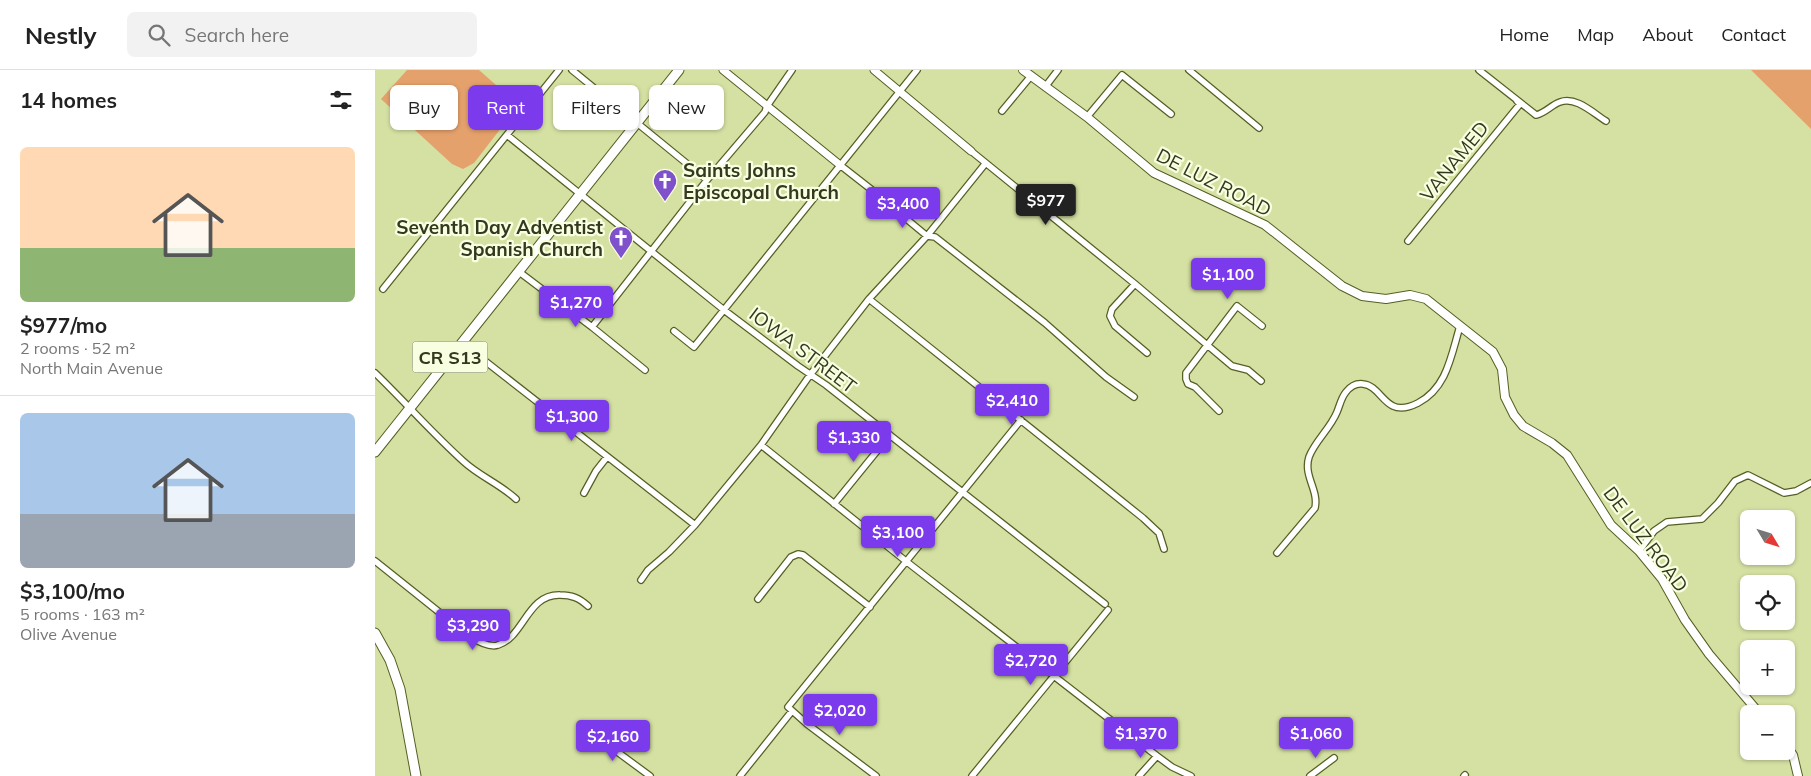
<!DOCTYPE html>
<meta charset="utf-8">
<style>
:root{--surface:#fff;--page:#f2f2f2;--text:#222;--muted:#767676;--line:#e0e0e0;--accent:#7c3aed}
body{margin:0;font-family:Mulish,sans-serif;background:var(--page);color:var(--text);height:100vh;display:flex;flex-direction:column;font-size:19px;white-space:nowrap}
*{box-sizing:border-box;margin:0}
p{font-size:16px;color:var(--muted)}
.icon{flex:none;width:28px;height:28px;fill:none;stroke:currentColor;stroke-width:2;stroke-linecap:round;stroke-linejoin:round}
.map{position:relative;flex:1;overflow:hidden}
.side{display:flex;flex-direction:column;background:var(--surface);width:375px}
.side>*{flex:none}
.hud{position:absolute;left:15px;top:15px;width:475px;height:45px;display:flex;gap:10px}
.needle{width:32px;rotate:128deg}
.buttons{position:absolute;left:1365px;top:440px;display:grid;gap:10px}
.buttons a{display:grid;place-items:center;width:55px;height:55px;border-radius:8px;background:var(--surface);box-shadow:0 1px 4px #0004;font-size:25px}
.price{position:absolute;translate:-50% -42px;padding:0 11px;border-radius:5px;background:var(--accent);color:#fff;font-size:16px;line-height:32px;filter:drop-shadow(0 1px 2px #0008)}
.price::after{content:'';position:absolute;left:50%;top:30px;width:15px;height:11px;margin-left:-8px;background:inherit;clip-path:polygon(0 0,100% 0,50% 100%)}
.price.selected{background:#222;color:#fff}
ul{padding:0;list-style:none}
li{display:grid;align-content:center;gap:10px;height:265px;padding:0 20px}
li+li{border-top:1px solid var(--line)}
li span{display:grid;place-items:center;height:155px;border-radius:8px;color:#555}
li>.icon{margin-inline-start:auto}
span .icon{width:90px;height:90px;fill:#fffc;stroke-width:1}
li b{font-size:21px}
h2{display:flex;justify-content:space-between;align-items:center;height:60px;padding:0 20px;font-size:21px}
.pill{padding:0 18px;border-radius:8px;background:var(--surface);box-shadow:0 1px 4px #0004;font-size:18px;line-height:45px}
.pill.selected{background:var(--accent);color:#fff}
header{display:flex;align-items:center;gap:30px;box-sizing:border-box;height:70px;padding:0 25px;background:var(--surface);border-bottom:1px solid var(--line)}
header strong{font-size:24px}
nav{display:flex;gap:28px;margin-inline-start:auto;font-size:18px}
.search{width:350px;height:45px;background:var(--page);display:flex;align-items:center;gap:12px;box-sizing:border-box;padding:0 18px;border-radius:8px;color:var(--muted);font-size:19px}
main{display:flex;flex:1;min-height:0}
.map>svg:first-child{display:block}
.green{fill:#e5a16c}
.lines{fill:none;stroke-linecap:round;stroke-linejoin:round}
.minor-casing{stroke:#555f24;stroke-width:8}
.tertiary-casing{stroke:#555f24;stroke-width:9}
.secondary-casing{stroke:#555f24;stroke-width:10}
.primary-casing{stroke:#555f24;stroke-width:11}
.minor{stroke:#fff;stroke-width:5.5}
.tertiary{stroke:#fff;stroke-width:7}
.secondary{stroke:#fff;stroke-width:8}
.primary{stroke:#fff;stroke-width:9}
.labels{text-anchor:middle;dominant-baseline:central;stroke-width:4.5;stroke-linejoin:round;paint-order:stroke}
.shield{fill:#f8ffe0;stroke:#6e7459;stroke-width:1}
.shield-label{font-size:18px;font-weight:bold;fill:#33381f}
.street-label{font-size:19px;fill:#33381f;stroke:#f8ffe0}
.poi-label{font-size:19px;font-weight:bold;fill:#33381f;stroke:#f8ffe0;text-anchor:start}
</style>
<header>
<strong>Nestly</strong>
<div class="search"><svg class="icon" aria-label="search" viewBox="0 0 24 24"><circle cx="10" cy="10" r="6"/><path d="M15 15l6 6"/></svg>Search here</div>
<nav><a>Home</a><a>Map</a><a>About</a><a>Contact</a></nav>
</header>
<main>
<section class="side">
<h2>14 homes<svg class="icon" aria-label="filters" viewBox="0 0 24 24"><path d="M4 7h16M4 17h16"/><circle cx="9" cy="7" r="2"/><circle cx="15" cy="17" r="2"/></svg></h2>
<ul>
<li><span style="background:linear-gradient(#ffd9b3 65%,#8fb573 0)"><svg class="icon" aria-label="home" viewBox="0 0 24 24"><path d="M3 11l9-7 9 7M6 9v11h12V9"/></svg></span><div><b>$977/mo</b><p>2 rooms · 52 m²</p><p>North Main Avenue</p></div></li>
<li><span style="background:linear-gradient(#a9c7e8 65%,#9aa5b1 0)"><svg class="icon" aria-label="home" viewBox="0 0 24 24"><path d="M3 11l9-7 9 7M6 9v11h12V9"/></svg></span><div><b>$3,100/mo</b><p>5 rooms · 163 m²</p><p>Olive Avenue</p></div></li>
</ul>
</section>
<div class="map">
<svg width="1436" height="706" viewBox="0 0 1436 706">
<rect width="100%" height="100%" fill="#d5e1a3"/>
<path class="green" d="M32,0H104L144,35L99,93L88,99L77,94L6,29Z
M1376,0H1436V59Z"/>
<g class="lines">
<g class="minor-casing">
<path id="minor" d="M197,0L332,110
M814,0L884,58
M1104,0L1161,45C1171,43 1176,35 1185,32C1201,26 1218,43 1231,51
M670,17L683,0
M627,41L656,6
M712,47L747,5L796,44
M132,65L349,240L423,296L451,315L730,534
M596,81L760,214L857,296L873,300L886,311
M465,95L511,131
M517,137L552,166L560,167L670,253L731,307L759,327
M1033,171L1145,34L1142,31
M143,201L217,257L270,300
M760,214L737,239L735,246L740,256L772,283
M8,219L184,0
M494,229L768,448L784,463L789,479
M217,257L332,110L390,42L392,36L417,0
M299,261L319,277L542,0
M87,273L320,455
M0,303C30,332 57,363 88,391C104,406 125,414 141,429
M844,341L820,317L813,314L811,309V303L862,236L887,256
M386,375L532,492L782,686L797,697L816,706
M209,423L221,401L232,387
M459,434L515,365
M1264,481L1279,461L1292,452L1327,449L1343,433L1360,411L1373,405L1409,423L1421,421L1436,413
M902,483L940,438C944,420 928,406 934,387C940,371 955,359 962,342C965,335 966,328 971,322C975,317 981,313 988,314C1001,315 1007,331 1018,336C1026,340 1035,337 1043,333C1072,318 1076,286 1085,256
M0,491L94,566C102,571 114,578 123,575C149,567 152,524 185,525C197,525 204,528 213,536
M266,510L273,500L294,482L320,455L386,375L435,305L494,229L552,166L610,94
M383,529L416,487L423,484L428,485L495,537
M214,661L275,706
M365,706L417,641
M501,706L432,654L413,637L646,350
M597,706L733,540
M764,706L782,686
M935,706L959,688
M1089,706L1090,705"/>
</g>
<g class="tertiary-casing">
<path id="tertiary" d="M348,0L465,95
M499,0L596,81"/>
</g>
<g class="secondary-casing">
<path id="secondary" d="M648,0L712,47L779,103L890,155L967,216L987,226L1011,229L1035,225L1051,229L1118,282L1127,299L1130,327L1139,345L1148,356L1177,373L1192,385L1236,455L1264,481L1287,509L1310,550L1334,584L1385,644
M1411,675L1418,685L1423,706"/>
</g>
<g class="primary-casing">
<path id="primary" d="M0,382L304,0
M0,563L15,590L25,619L41,706"/>
</g>
<use href="#minor" class="minor"/>
<use href="#tertiary" class="tertiary"/>
<use href="#secondary" class="secondary"/>
<use href="#primary" class="primary"/>
</g>
<defs>
<g id="church-pin" transform="scale(1.25)"><path d="M0 17L-7.5 6A9.5 9.5 0 1 1 7.5 6Z" fill="#7f51ca" stroke="#f8ffe0"/><path d="M-1.2-6h2.4v3.5h3.3v2.4h-3.3V6h-2.4V-.1h-3.3v-2.4h3.3Z" fill="#fff"/></g>
</defs>
<g fill-rule="evenodd">
<use href="#church-pin" x="290" y="111"/>
<use href="#church-pin" x="246" y="168"/>
</g>
<g class="labels">
<rect class="shield" x="37.5" y="271.5" width="75" height="31" rx="4"/>
<g class="shield-label">
<text x="75" y="287">CR S13</text>
</g>
<g class="street-label">
<text transform="translate(1079 91) rotate(-51)">VANAMED</text>
<text transform="translate(839 112) rotate(27)">DE LUZ ROAD</text>
<text transform="translate(428 280) rotate(37)">IOWA STREET</text>
<text transform="translate(1271 469) rotate(53)">DE LUZ ROAD</text>
</g>
<g class="poi-label">
<text x="308" y="100">Saints Johns<tspan x="308" dy="22">Episcopal Church</tspan></text>
<text x="228" y="157" text-anchor="end">Seventh Day Adventist<tspan x="228" dy="22">Spanish Church</tspan></text>
</g>
</g>
</svg>
<div class="buttons">
<a><svg class="needle" viewBox="-14 -14 28 28"><path d="M0-13l5 13h-10z" fill="#e53935"/><path d="M0 13l5-13h-10z" fill="#767676"/></svg></a>
<a><svg class="icon" aria-label="locate" viewBox="0 0 24 24"><circle cx="12" cy="12" r="6"/><path d="M12 2v4M12 18v4M2 12h4M18 12h4"/></svg></a>
<a>+</a>
<a>−</a>
</div>
<b class="price selected" style="left:671px;top:156px">$977</b>
<b class="price" style="left:528px;top:159px">$3,400</b>
<b class="price" style="left:853px;top:230px">$1,100</b>
<b class="price" style="left:201px;top:258px">$1,270</b>
<b class="price" style="left:637px;top:356px">$2,410</b>
<b class="price" style="left:197px;top:372px">$1,300</b>
<b class="price" style="left:479px;top:393px">$1,330</b>
<b class="price" style="left:523px;top:488px">$3,100</b>
<b class="price" style="left:98px;top:581px">$3,290</b>
<b class="price" style="left:656px;top:616px">$2,720</b>
<b class="price" style="left:465px;top:666px">$2,020</b>
<b class="price" style="left:766px;top:689px">$1,370</b>
<b class="price" style="left:941px;top:689px">$1,060</b>
<b class="price" style="left:238px;top:692px">$2,160</b>
<div class="hud">
<a class="pill">Buy</a>
<a class="pill selected">Rent</a>
<a class="pill">Filters</a>
<a class="pill">New</a>
</div>
</div>
</main>
